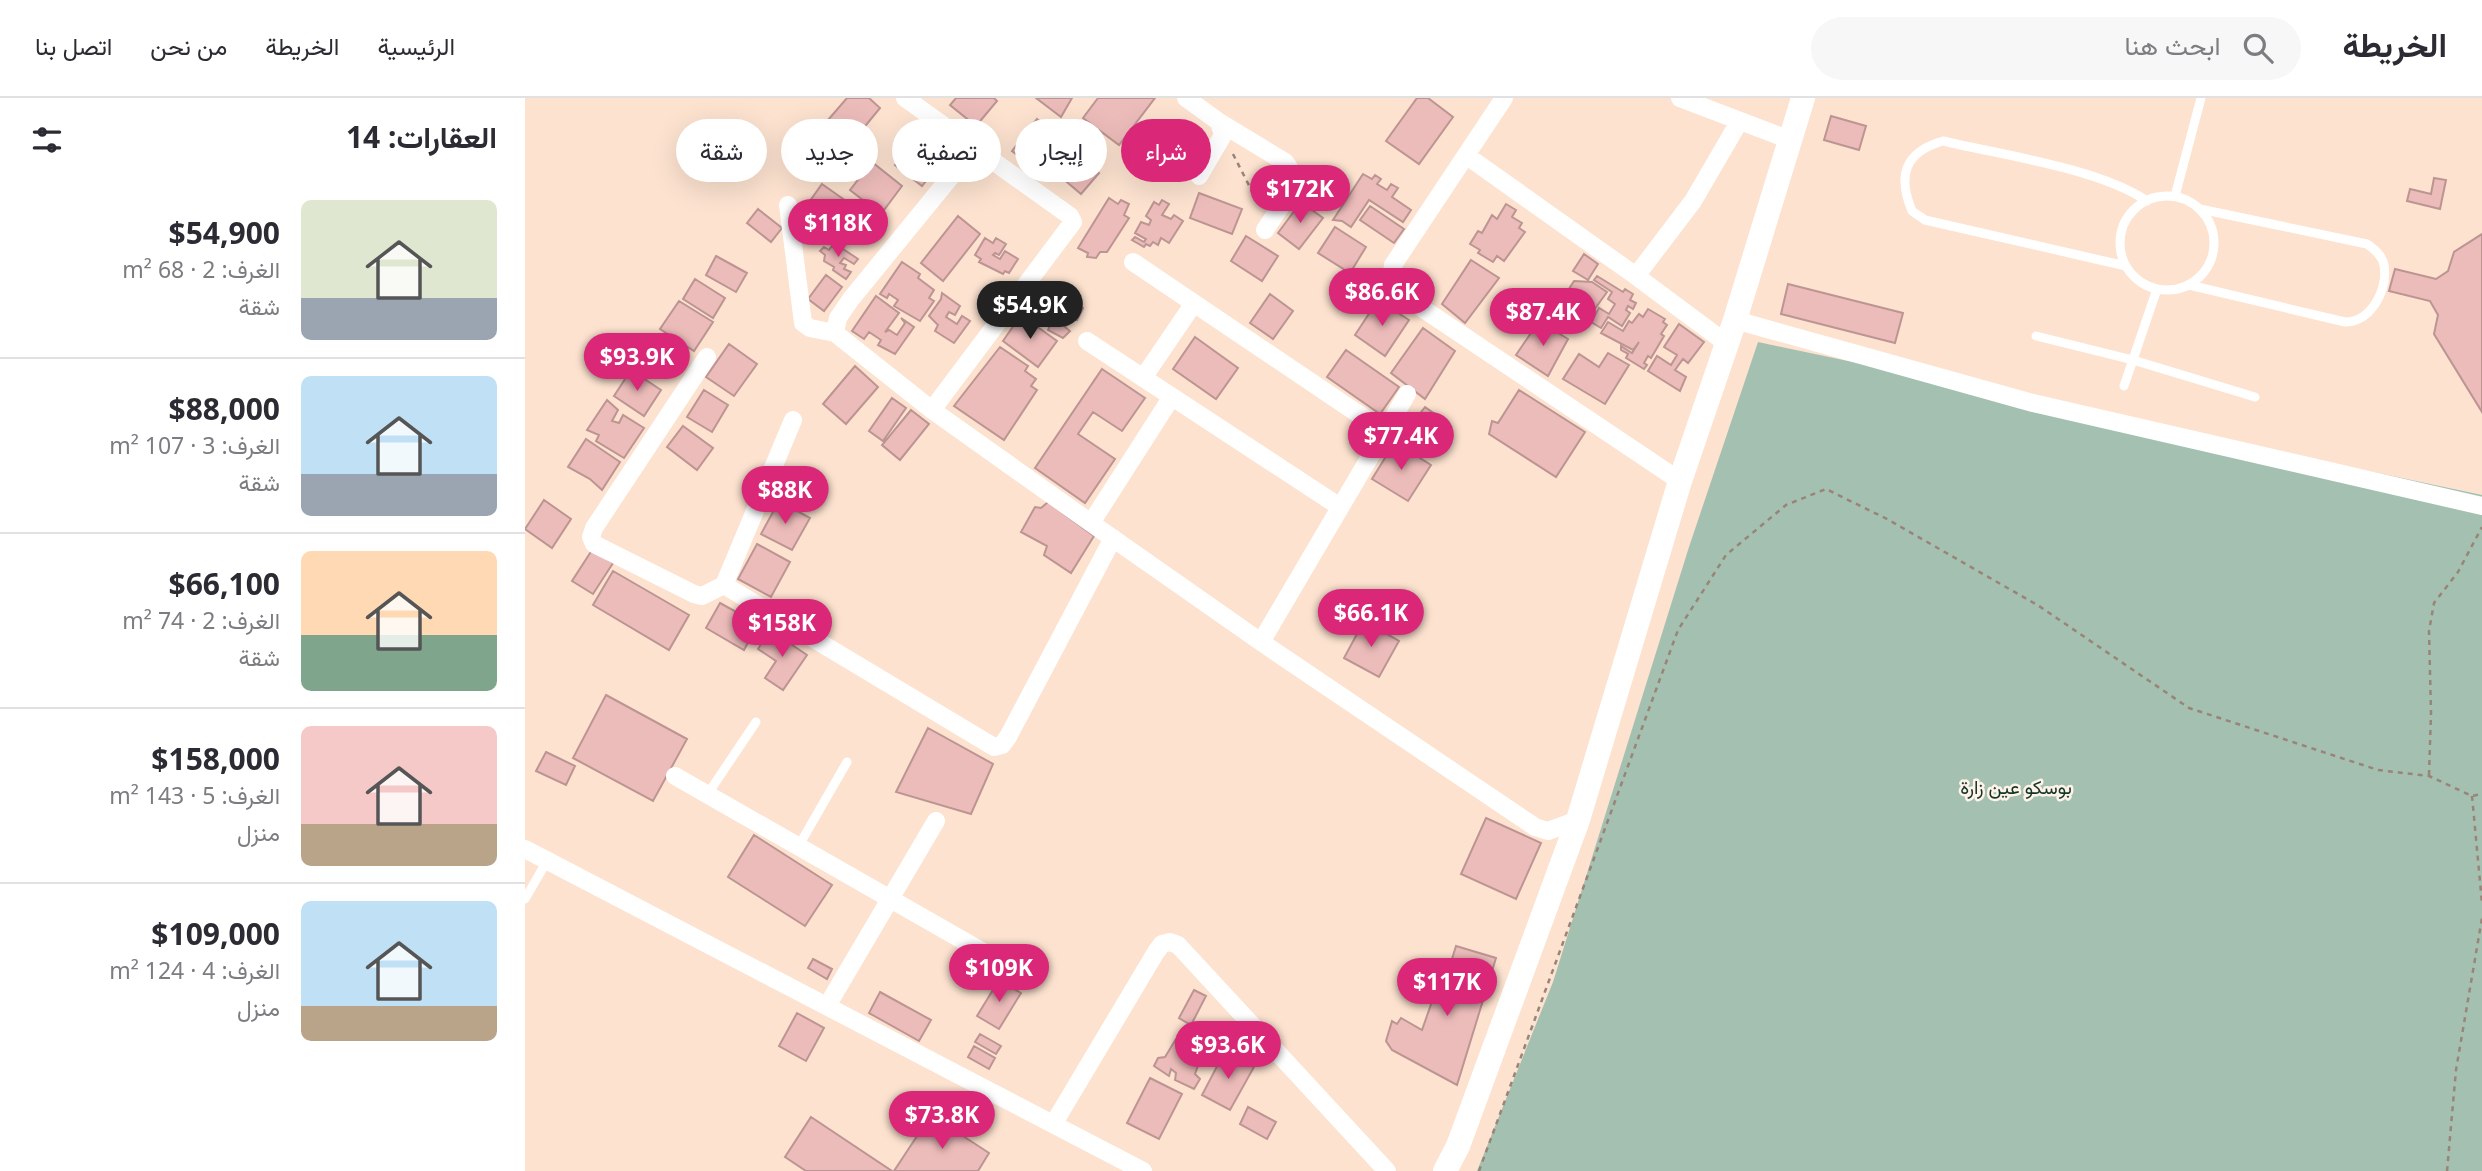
<!DOCTYPE html>
<html lang="ar">
<meta charset="utf-8">
<style>
:root{--surface:#fff;--page:#f7f7f7;--text:#2b2b33;--muted:#7c7c81;--line:#e1e1e2;--accent:#db2777}
body{margin:0;font-family:"Noto Sans",Vazirmatn,sans-serif;background:var(--page);color:var(--text);direction:rtl;height:100vh;display:flex;flex-direction:column;font-size:26px;white-space:nowrap}
*{box-sizing:border-box;margin:0}
p{font-size:23px;color:var(--muted)}
.icon{flex:none;width:38px;height:38px;fill:none;stroke:currentColor;stroke-width:2;stroke-linecap:round;stroke-linejoin:round}
.map{position:relative;flex:1;overflow:hidden;direction:ltr}
.panel{display:flex;flex-direction:column;background:var(--surface);width:525px}
.panel>*{flex:none}
.banner{position:absolute;left:21px;top:21px;width:665px;height:63px;direction:rtl;display:flex;gap:14px}
.price{position:absolute;translate:-50% -60px;padding:0 16px;border-radius:24px;background:var(--accent);color:#fff;font-size:23px;line-height:46px;filter:drop-shadow(0 2px 4px #0008)}
.price::after{content:'';position:absolute;left:50%;top:42px;width:21px;height:16px;margin-left:-10px;background:inherit;clip-path:polygon(0 0,100% 0,50% 100%)}
.price.selected{background:#222;color:#fff}
ul{padding:0;list-style:none}
li{display:flex;align-items:center;gap:21px;height:175px;padding:0 28px}
li+li{border-top:2px solid var(--line)}
li span{display:grid;place-items:center;flex:none;width:196px;height:140px;border-radius:10px;color:#555}
li>.icon{margin-inline-start:auto}
span .icon{width:84px;height:84px;fill:#fffc;stroke-width:1}
li b{font-size:30px}
h2{display:flex;justify-content:space-between;align-items:center;height:84px;padding:0 28px;font-size:30px}
.tag{padding:0 24px;border-radius:32px;background:var(--surface);box-shadow:0 7px 28px #0002;font-size:24px;line-height:63px}
.tag.selected{background:var(--accent);color:#fff}
header{display:flex;align-items:center;gap:42px;box-sizing:border-box;height:98px;padding:0 35px;background:var(--surface);border-bottom:2px solid var(--line)}
header strong{font-size:33px}
nav{display:flex;gap:38px;margin-inline-start:auto;font-size:24px}
.search{width:490px;height:63px;background:var(--page);display:flex;align-items:center;gap:18px;box-sizing:border-box;padding:0 24px;border-radius:38px;color:var(--muted);font-size:26px}
main{display:flex;flex:1;min-height:0}
.map>svg:first-child{display:block}
.green{fill:#a4c0b1}
.building{fill:#ecbcba;stroke:#bc9593;stroke-width:2}
.lines{fill:none;stroke-linecap:round;stroke-linejoin:round}
.path{stroke:#988577;stroke-width:2.5;stroke-dasharray:5 5;stroke-linecap:butt}
.service{stroke:#fff;stroke-width:9}
.minor{stroke:#fff;stroke-width:18}
.secondary{stroke:#fff;stroke-width:24}
.labels{text-anchor:middle;dominant-baseline:central;stroke-width:5;stroke-linejoin:round;paint-order:stroke}
.park-label{font-size:19px;fill:#113627;stroke:#fff2e8}
</style>
<header>
<strong>الخريطة</strong>
<div class="search"><svg class="icon" aria-label="search" viewBox="0 0 24 24"><circle cx="10" cy="10" r="6"/><path d="M15 15l6 6"/></svg>ابحث هنا</div>
<nav><a>الرئيسية</a><a>الخريطة</a><a>من نحن</a><a>اتصل بنا</a></nav>
</header>
<main>
<div class="map">
<svg width="1957" height="1073" viewBox="0 0 1957 1073">
<rect width="100%" height="100%" fill="#fce2cf"/>
<path class="green" d="M1233,244L1957,397V1073H952L1028,884L1164,449Z"/>
<path class="building" d="M322,0H344L355,10L328,43L303,22Z
M431,0H469L472,3L451,28L425,7Z
M511,0H547L536,19Z
M573,0H630L594,47L558,20Z
M892,0H903L928,19L894,66L861,43Z
M1306,18L1341,28L1334,52L1299,42Z
M512,21L534,39L510,71L487,53Z
M657,23L670,31L668,34L676,40L662,62L651,55L649,60L638,53Z
M540,43L552,52L536,71L525,61Z
M384,48L412,69L397,88L370,67Z
M555,59L574,75L556,96L537,80Z
M347,64L377,88L356,116L325,92Z
M838,76L847,81L850,77L856,81L852,86L862,92L866,86L873,90L867,99L886,112L878,124L844,102L826,129L817,123L808,122Z
M1909,80L1921,82L1915,111L1882,103L1885,91L1906,96Z
M297,86L321,103L306,124L282,107Z
M674,95L717,111L707,136L665,120Z
M584,100L593,106L596,102L604,106L599,117L604,120L582,154H575L571,160L562,159L563,155L553,150Z
M637,102L644,106L637,117L646,121L649,117L658,123L644,145L636,140L633,147L628,144L625,148L621,146L619,149L607,142L610,139L619,144L621,141L610,135L616,124L624,127L626,122L621,118L629,104L634,107Z
M776,104L798,120L774,151L753,135Z
M981,106L991,112L987,119L997,125L994,130L1000,134L979,163L972,158L968,164L953,155L955,152L945,146L953,133L957,135L967,117L972,121Z
M845,108L879,131L869,145L835,122Z
M233,111L257,130L246,144L222,125Z
M433,118L455,136L418,183L396,165Z
M810,129L841,149L825,175L793,155Z
M1957,136V314L1909,236L1913,217L1905,203L1864,193L1870,171L1911,181L1923,173L1929,154Z
M721,138L753,158L737,183L706,163Z
M460,140L468,145L471,140L481,146L474,157L470,155L468,157L475,161L480,153L493,161L484,175L480,173L478,176L454,164L456,161L450,157Z
M309,145L333,161L329,166L319,160L315,165L321,167L319,171L326,174L321,181L308,172L309,169L299,163L300,157L295,153L299,149L304,152Z
M1059,156L1073,166L1063,182L1048,173Z
M191,158L222,175L211,194L181,177Z
M946,162L974,180L940,225L917,206Z
M377,164L395,176L393,180L409,192L404,200L409,203L395,223L369,208L373,202L364,196L362,200L355,196Z
M301,177L317,189L299,213L283,201Z
M1072,178L1098,194L1100,191L1108,196L1105,202L1111,205L1108,211L1103,208L1101,212L1105,215L1097,228L1083,219L1076,230L1066,224L1074,210L1084,216L1090,206L1083,201L1087,194L1069,182Z
M170,181L200,200L188,220L158,201Z
M1049,183L1067,184L1082,194L1061,223L1035,205Z
M521,185L558,210L552,222L546,220L540,229L545,233L538,240L523,232L526,225L518,220L513,223L502,215Z
M1263,186L1378,215L1370,245L1256,216Z
M417,195L435,208L430,217L424,214L421,219L432,226L437,218L445,223L429,245L410,233L413,227L404,218L416,201Z
M745,196L768,213L748,241L725,225Z
M351,198L374,215L360,234L364,232L372,237L380,225L376,220L389,229L370,256L353,247L356,242L344,234L339,241L327,233Z
M853,202L884,222L860,258L830,237Z
M154,203L188,224L169,253L135,231Z
M1123,211L1140,221L1138,224L1142,227L1136,236L1139,238L1126,260L1123,258L1119,265L1122,267L1119,271L1101,260L1103,256L1096,252V248L1107,255L1114,244L1108,252L1076,235L1083,224L1098,233L1104,223L1107,225L1114,216L1118,219Z
M496,217L532,243L513,269L478,243Z
M1014,223L1043,241L1023,278L991,257Z
M1154,226L1179,244L1163,265L1158,261L1150,272L1161,279L1155,293L1123,273L1132,258L1146,267L1152,257L1139,249Z
M898,230L930,253L900,301L866,275Z
M138,238L158,253L139,279L119,264Z
M670,239L713,270L691,301L648,271Z
M204,246L232,266L209,298L181,279Z
M475,249L503,268L500,273L511,281L506,288L512,292L479,342L429,308Z
M821,252L874,289L855,316L802,279Z
M1083,255L1104,267L1080,306L1038,281L1054,256L1074,269Z
M330,268L353,289L321,326L298,306Z
M577,271L620,300L597,333L568,314L553,336L590,361L560,405L510,370Z
M106,272L136,292L119,318L89,298Z
M179,292L203,307L187,334L162,319Z
M994,292L1060,334L1031,379L964,336L967,323L973,325Z
M367,300L381,310L358,343L344,333Z
M82,302L93,312L87,323L94,325L98,317L119,330L99,360L71,343L74,337L62,332Z
M900,309L914,319L900,338L886,327Z
M386,312L404,326L375,362L357,347Z
M158,328L188,350L172,372L142,349Z
M61,341L95,364L77,392L65,381L43,369Z
M870,344L906,367L883,403L847,381Z
M19,402L46,421L27,450L0,431Z
M254,403L285,420L267,452L236,436Z
M523,404L569,438L546,475L519,457L522,448L496,434L510,409L516,410Z
M232,446L265,464L246,499L213,481Z
M67,452L88,465L68,496L47,483Z
M88,473L164,517L144,552L68,507Z
M195,505L233,526L219,552L181,530Z
M839,523L874,543L854,579L819,560Z
M245,532L282,557L258,592L240,580L251,563L233,551Z
M81,597L162,641L128,703L48,660Z
M403,630L468,666L446,716L371,694Z
M21,654L50,668L41,687L11,673Z
M961,720L1016,745L991,801L936,776Z
M229,737L307,787L280,828L203,779Z
M931,848L971,860L932,987L867,952L861,943L867,923L872,926L876,920L897,932L917,875L922,877Z
M288,861L307,871L302,881L283,870Z
M474,882L496,895L474,931L452,918Z
M669,892L681,898L666,927L654,920Z
M355,894L406,922L394,943L344,915Z
M272,915L299,930L281,963L254,948Z
M455,936L476,948L471,956L450,944Z
M651,941L678,954L670,976L675,981L669,991L650,982L651,975L646,971L644,978L629,968L633,960L640,959Z
M449,948L470,960L464,971L443,959Z
M700,953L729,969L705,1012L677,997Z
M625,980L657,996L634,1041L602,1025Z
M723,1009L751,1024L742,1041L715,1026Z
M406,1017L464,1055L453,1073H369Z
M286,1019L367,1073H281L260,1059Z"/>
<g class="lines">
<path class="path" d="M708,56L735,109
M1904,677L1906,615L1904,533L1909,505L1933,474L1957,429
M1947,698L1957,805
M954,1073L1153,532L1201,457L1261,407L1301,391L1362,421L1514,508L1664,610L1853,672L1904,678L1947,698L1957,696
M1922,1073L1931,972L1957,820"/>
<path class="service" d="M1595 145a47 47 0 1 1 94 0a47 47 0 1 1-94 0Z
M1650,98L1676,0
M1601,168L1400,122L1387,113C1372,77 1380,54 1418,43C1477,57 1573,70 1622,103
M1664,187L1820,224C1846,224 1863,192 1859,167C1857,157 1849,151 1842,146L1675,111
M1511,238L1608,262L1730,299
M1599,288L1632,191
M182,697L231,624
M273,749L322,664
M0,801L22,763"/>
<path class="minor" d="M380,0L545,118L548,124L407,312
M661,0L694,24L698,37L674,78
M979,0L868,167L866,182L873,194L1155,383
M1155,0L1265,42
M694,24L760,64C779,85 752,112 740,132
M450,49L326,201L313,220L310,235L407,312L566,425L736,544L1010,729L1023,733L1053,722
M942,58L1111,178L1201,245
M263,107L278,225L285,230L310,235
M608,164L860,334
M1111,178L1168,103L1214,24
M1210,222L1508,305L1957,408
M562,243L815,409
M182,259L69,430L66,439L69,446L169,496L177,498L199,487L268,322
M618,280L669,205
M566,425L646,300
M199,487L469,649L477,647L483,639L588,440
M736,544L882,296
M150,678L495,875
M0,751L618,1073
M302,908L411,723
M529,1025L631,854L637,846L645,844L653,847L862,1073"/>
<path class="secondary" d="M920,1073L933,1048L1053,722L1155,383L1210,222L1278,0"/>
</g>
<g class="labels">
<g class="park-label">
<text x="1491" y="689">بوسكو عين زارة</text>
</g>
</g>
</svg>
<b class="price" style="left:775px;top:127px">$172K</b>
<b class="price" style="left:313px;top:161px">$118K</b>
<b class="price" style="left:857px;top:230px">$86.6K</b>
<b class="price selected" style="left:505px;top:243px">$54.9K</b>
<b class="price" style="left:1018px;top:250px">$87.4K</b>
<b class="price" style="left:112px;top:295px">$93.9K</b>
<b class="price" style="left:876px;top:374px">$77.4K</b>
<b class="price" style="left:260px;top:428px">$88K</b>
<b class="price" style="left:846px;top:551px">$66.1K</b>
<b class="price" style="left:257px;top:561px">$158K</b>
<b class="price" style="left:474px;top:906px">$109K</b>
<b class="price" style="left:922px;top:920px">$117K</b>
<b class="price" style="left:703px;top:983px">$93.6K</b>
<b class="price" style="left:417px;top:1053px">$73.8K</b>
<div class="banner">
<a class="tag selected">شراء</a>
<a class="tag">إيجار</a>
<a class="tag">تصفية</a>
<a class="tag">جديد</a>
<a class="tag">شقة</a>
</div>
</div>
<section class="panel">
<h2>العقارات: 14<svg class="icon" aria-label="filters" viewBox="0 0 24 24"><path d="M4 7h16M4 17h16"/><circle cx="9" cy="7" r="2"/><circle cx="15" cy="17" r="2"/></svg></h2>
<ul>
<li><span style="background:linear-gradient(#dfe7d0 70%,#9aa5b1 0)"><svg class="icon" aria-label="home" viewBox="0 0 24 24"><path d="M3 11l9-7 9 7M6 9v11h12V9"/></svg></span><div><b>$54,900</b><p>الغرف: 2 · 68 m²</p><p>شقة</p></div></li>
<li><span style="background:linear-gradient(#bfe0f5 70%,#9aa5b1 0)"><svg class="icon" aria-label="home" viewBox="0 0 24 24"><path d="M3 11l9-7 9 7M6 9v11h12V9"/></svg></span><div><b>$88,000</b><p>الغرف: 3 · 107 m²</p><p>شقة</p></div></li>
<li><span style="background:linear-gradient(#ffd9b3 60%,#7fa58c 0)"><svg class="icon" aria-label="home" viewBox="0 0 24 24"><path d="M3 11l9-7 9 7M6 9v11h12V9"/></svg></span><div><b>$66,100</b><p>الغرف: 2 · 74 m²</p><p>شقة</p></div></li>
<li><span style="background:linear-gradient(#f6c9c9 70%,#b9a48a 0)"><svg class="icon" aria-label="home" viewBox="0 0 24 24"><path d="M3 11l9-7 9 7M6 9v11h12V9"/></svg></span><div><b>$158,000</b><p>الغرف: 5 · 143 m²</p><p>منزل</p></div></li>
<li><span style="background:linear-gradient(#bfe0f5 75%,#b9a48a 0)"><svg class="icon" aria-label="home" viewBox="0 0 24 24"><path d="M3 11l9-7 9 7M6 9v11h12V9"/></svg></span><div><b>$109,000</b><p>الغرف: 4 · 124 m²</p><p>منزل</p></div></li>
</ul>
</section>
</main>
